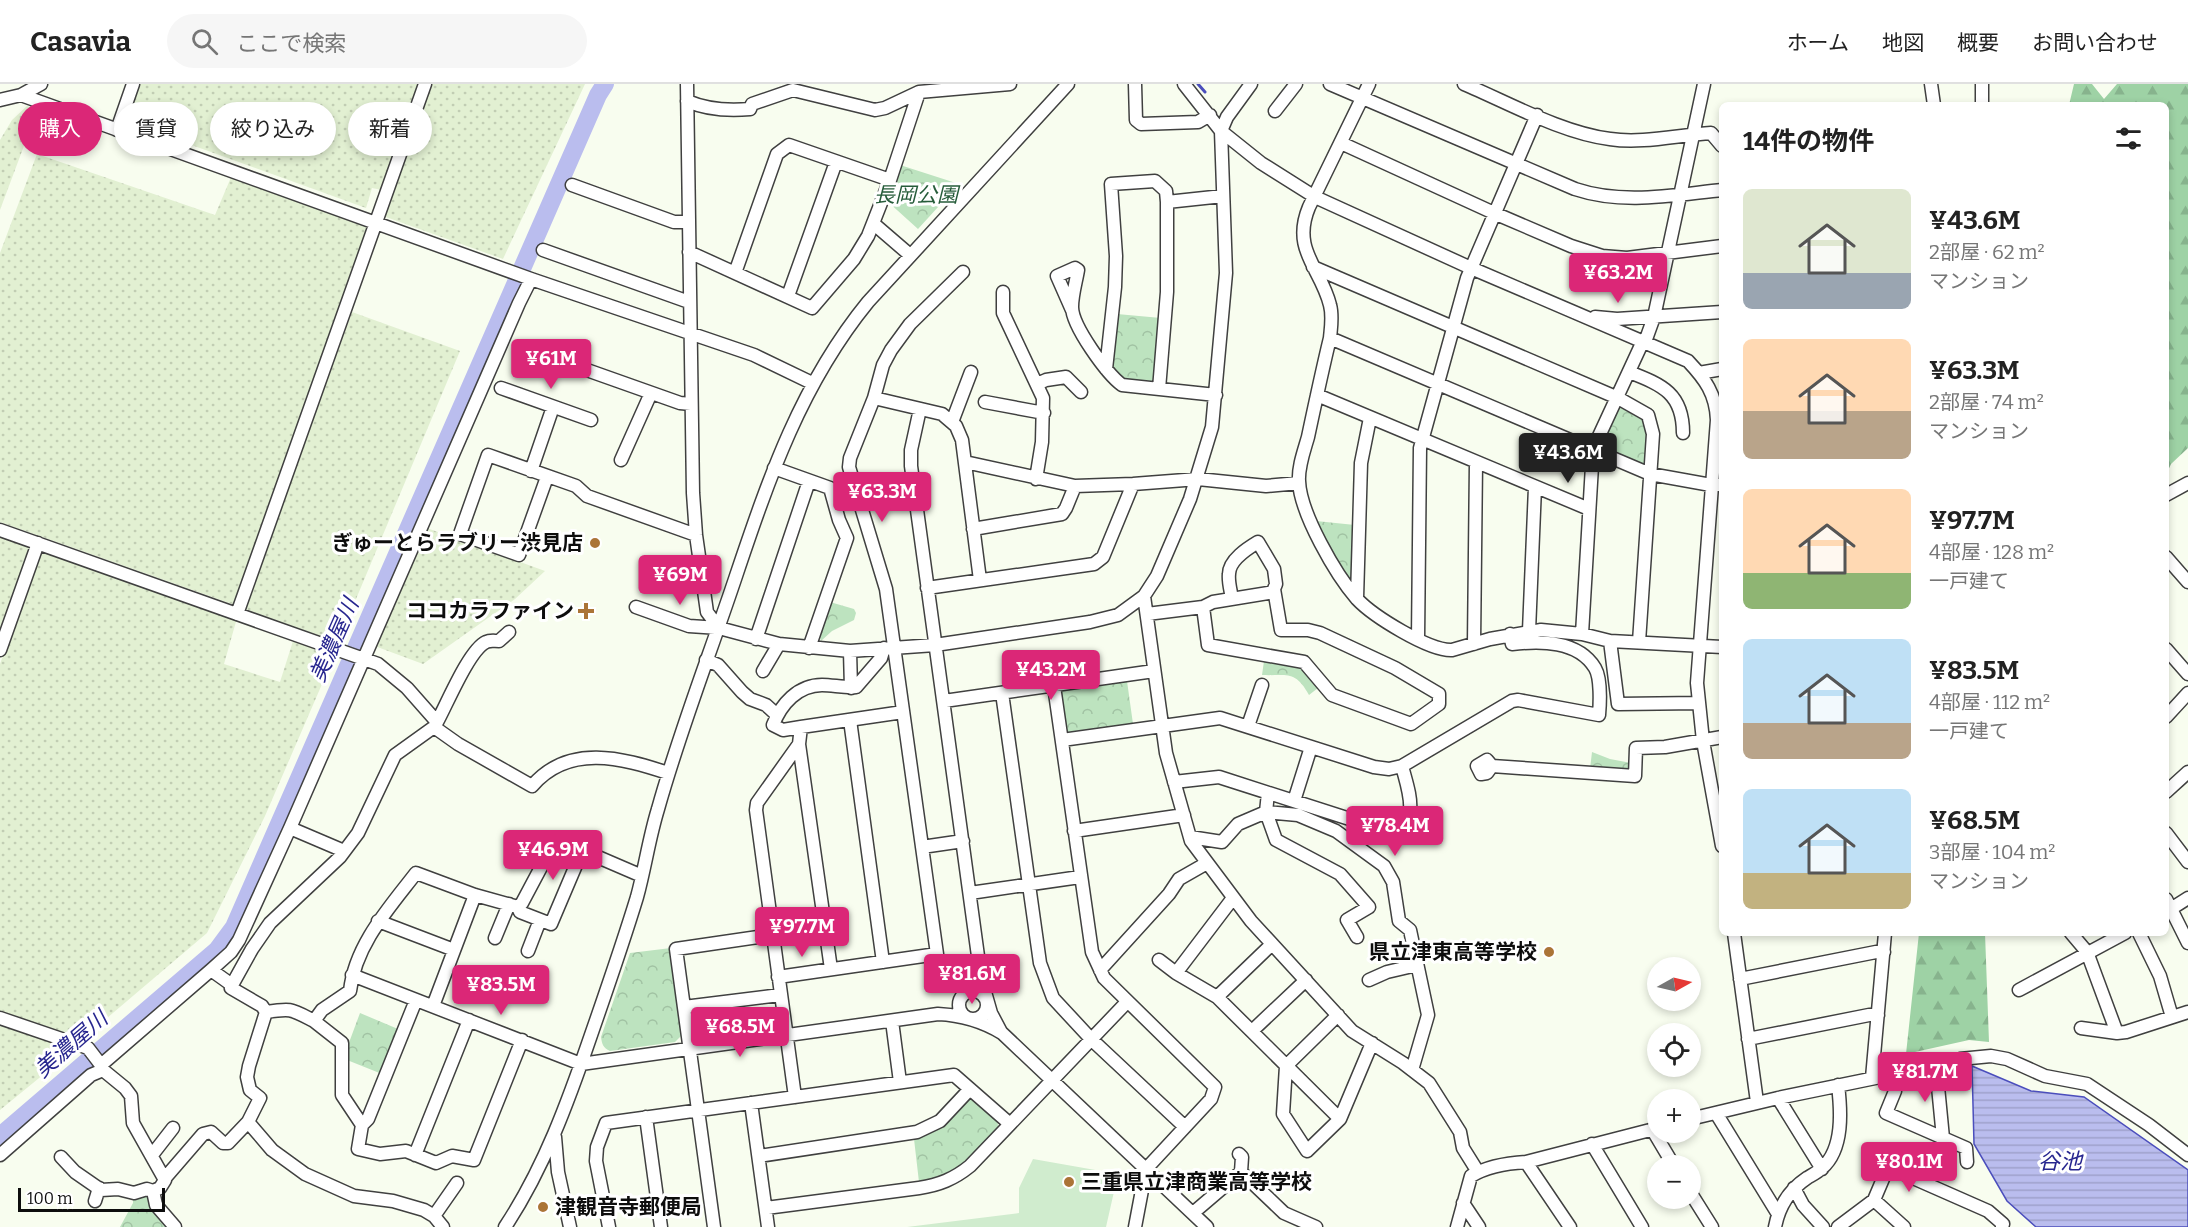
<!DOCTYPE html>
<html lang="ja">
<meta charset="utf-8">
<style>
:root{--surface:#fff;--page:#f6f6f6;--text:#222;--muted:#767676;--line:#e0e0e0;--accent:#db2777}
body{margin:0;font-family:Bitter,"Noto Sans JP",serif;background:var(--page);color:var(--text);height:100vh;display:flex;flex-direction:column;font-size:22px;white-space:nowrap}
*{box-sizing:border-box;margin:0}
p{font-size:20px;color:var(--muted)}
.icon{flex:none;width:33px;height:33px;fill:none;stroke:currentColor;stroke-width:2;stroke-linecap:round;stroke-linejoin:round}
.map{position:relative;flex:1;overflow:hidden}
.side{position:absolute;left:1719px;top:18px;width:450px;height:834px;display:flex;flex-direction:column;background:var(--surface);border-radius:9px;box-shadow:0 3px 9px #0003}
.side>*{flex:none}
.guide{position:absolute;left:18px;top:18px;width:570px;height:54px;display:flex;gap:12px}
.needle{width:39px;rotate:82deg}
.tools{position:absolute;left:1647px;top:873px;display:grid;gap:12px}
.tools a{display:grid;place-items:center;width:54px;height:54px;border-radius:50%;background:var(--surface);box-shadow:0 3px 9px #0003;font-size:30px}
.scale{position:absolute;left:18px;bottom:15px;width:147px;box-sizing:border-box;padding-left:6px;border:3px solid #0d0d0d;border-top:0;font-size:16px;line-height:21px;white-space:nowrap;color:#0d0d0d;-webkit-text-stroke:4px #fff;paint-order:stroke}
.price{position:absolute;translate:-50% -51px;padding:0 14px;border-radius:6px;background:var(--accent);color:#fff;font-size:20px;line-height:39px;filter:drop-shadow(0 2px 3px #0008)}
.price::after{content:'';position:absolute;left:50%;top:36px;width:18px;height:14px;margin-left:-9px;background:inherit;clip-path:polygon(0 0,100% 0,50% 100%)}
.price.current{background:#222;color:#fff}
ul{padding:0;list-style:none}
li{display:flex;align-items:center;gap:18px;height:150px;padding:0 24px}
li span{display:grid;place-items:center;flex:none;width:168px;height:120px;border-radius:9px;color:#555}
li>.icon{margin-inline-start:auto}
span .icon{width:72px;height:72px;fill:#fffc;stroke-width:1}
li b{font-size:26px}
h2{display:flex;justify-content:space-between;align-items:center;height:72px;padding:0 24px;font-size:26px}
.tag{padding:0 21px;border-radius:27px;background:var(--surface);box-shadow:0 3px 9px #0003;font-size:21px;line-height:54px}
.tag.current{background:var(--accent);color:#fff}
header{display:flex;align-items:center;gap:36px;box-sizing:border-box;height:84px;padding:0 30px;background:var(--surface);border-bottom:2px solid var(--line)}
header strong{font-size:28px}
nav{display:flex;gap:33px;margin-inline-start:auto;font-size:21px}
.search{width:420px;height:54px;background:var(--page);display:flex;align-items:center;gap:15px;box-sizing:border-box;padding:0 21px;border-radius:33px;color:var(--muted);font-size:22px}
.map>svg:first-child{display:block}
.farmland{fill:url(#farmland-dots)}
.forest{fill:url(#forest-firs)}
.park{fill:url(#park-crowns)}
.pitch{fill:#d0ecce}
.water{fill:url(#water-rules);stroke:#4b4ebc;stroke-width:1.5}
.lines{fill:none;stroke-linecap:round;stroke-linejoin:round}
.stream{stroke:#4b4ebc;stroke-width:3}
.river{stroke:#babdee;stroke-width:18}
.minor-casing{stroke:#404040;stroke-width:15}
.minor{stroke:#fff;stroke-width:12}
.poi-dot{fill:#ab7437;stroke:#fff;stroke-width:2}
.labels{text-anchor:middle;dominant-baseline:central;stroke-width:6;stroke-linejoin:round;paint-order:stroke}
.park-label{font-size:21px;font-style:italic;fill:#265c3a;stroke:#fff}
.poi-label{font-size:21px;font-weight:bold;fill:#0d0d0d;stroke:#fff;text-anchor:end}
.water-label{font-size:22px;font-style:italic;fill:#27268f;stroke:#fff}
</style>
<header>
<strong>Casavia</strong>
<div class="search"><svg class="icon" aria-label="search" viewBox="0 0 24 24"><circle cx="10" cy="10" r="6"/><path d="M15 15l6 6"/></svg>ここで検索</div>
<nav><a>ホーム</a><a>地図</a><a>概要</a><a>お問い合わせ</a></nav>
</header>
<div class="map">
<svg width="2188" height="1143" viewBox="0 0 2188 1143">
<defs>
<pattern id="farmland-dots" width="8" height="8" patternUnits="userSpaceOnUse" patternTransform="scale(1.5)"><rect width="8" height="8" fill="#e2f0d2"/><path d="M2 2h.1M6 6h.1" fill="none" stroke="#c1cdb3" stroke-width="1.8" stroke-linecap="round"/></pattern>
<pattern id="forest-firs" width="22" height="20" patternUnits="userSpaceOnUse" patternTransform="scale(1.5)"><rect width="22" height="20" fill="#9ed2a5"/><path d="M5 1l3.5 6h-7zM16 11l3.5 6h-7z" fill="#87b38d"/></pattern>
<pattern id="park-crowns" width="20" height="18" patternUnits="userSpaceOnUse" patternTransform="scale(1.5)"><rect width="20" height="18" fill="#bde3bf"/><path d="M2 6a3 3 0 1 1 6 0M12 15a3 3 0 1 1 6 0" fill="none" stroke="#a1c2a3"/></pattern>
<pattern id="water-rules" width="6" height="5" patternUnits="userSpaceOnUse" patternTransform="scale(1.5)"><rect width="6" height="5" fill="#babdee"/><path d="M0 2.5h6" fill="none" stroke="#9fa1cb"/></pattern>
</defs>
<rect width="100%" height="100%" fill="#f8fdef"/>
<path class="farmland" d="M138,0H420L382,106L372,104L366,124L125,37Z
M428,0H585L503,175L386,133L383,130Z
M27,22L37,27L0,126V56L12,36Z
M37,70L215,131L232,91L369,140L235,521L0,438V169Z
M352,228L460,267L338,558L245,525Z
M424,443L545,487L515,515L423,580L372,561Z
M0,451L31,461L32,465L0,557Z
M40,467L237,534L224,580L280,598L293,557L335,570L265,732L207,849L80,957L0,929V580Z
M0,937L77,963L0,1026Z"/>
<path class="forest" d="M2074,0H2092L2104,15L2117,0H2188V364L2171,380L2166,391V21H2069Z
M1919,849H1985L1989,958L1969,956L1906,970Z"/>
<path class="park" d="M900,81L959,100L918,145L887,117Z
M1117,230L1161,234L1154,296L1151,298L1123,297L1113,284Z
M1624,321L1641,329L1648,340L1646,380L1643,383L1603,366L1600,362L1618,322Z
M1316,437L1355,441L1354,495L1349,497Z
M830,518L854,525L856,529L854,536L832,547L821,557L819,549Z
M1264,577L1303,584L1318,604L1309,611C1295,586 1288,592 1262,591Z
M1127,597L1133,640L1068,648L1064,644L1060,609L1062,607Z
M1592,668L1610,675L1631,679V682L1626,688L1590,685Z
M671,864L683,950L675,958L610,967C603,964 602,960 601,953L630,869Z
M360,929L398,945L382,990L347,976V964Z
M972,1014C983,1023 1003,1032 997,1048L964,1082L947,1092L919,1098L914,1055L938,1044L966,1016Z
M147,1108L170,1143H120L133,1119V1112Z"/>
<path class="pitch" d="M1033,1075L1118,1090L1106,1143H907L1019,1129V1104Z"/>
<path class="water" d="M1972,982L2031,1007L2084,1013L2188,1086V1143H2036L2007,1117L1974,1060Z"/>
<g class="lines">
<path class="stream" d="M1198,0L1205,8"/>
<path class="river" d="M0,1052L217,866L234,843L598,11L605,0"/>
<g class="minor-casing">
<path id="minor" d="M687,0L693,409L696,451L707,528L719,544
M1135,0L1136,36L1141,40L1198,38L1210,31
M1184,0L1221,47L1261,79L1315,113L1471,184L1688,277C1705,295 1716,310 1717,336L1697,599L1703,657L1722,762
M1330,0L1575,105C1623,121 1673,111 1722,106
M1369,0L1309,123C1291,166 1321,184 1330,221C1333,232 1331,243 1330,254C1322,287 1315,320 1308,353C1304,367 1298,383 1299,397C1300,429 1336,491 1357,515C1373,532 1429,567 1452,566L1490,555L1541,546L1582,550L1610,557L1722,563
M1464,0C1509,19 1562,49 1610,55C1642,60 1678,51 1711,49L1722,62
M1931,0L1934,21
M21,11L531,195L754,271L812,299
M0,16L21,11L41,0
M687,17C708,26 729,27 750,25L752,20L793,6L875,26L885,24L919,8L1010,0
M1982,21V0
M1275,27L1296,0
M117,46L133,0
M1341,59L1494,129L1571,162L1602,172L1627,174L1722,162
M572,101L674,138H688
M874,140L910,171
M543,166L689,218
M689,168L812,224L854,175L868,152L890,96L919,8
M1313,183L1618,314L1648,331L1653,350L1639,558
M735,189L777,70L789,61L890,96
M1003,208V229L1043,314L1042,358L1036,395
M788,212L836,78
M1072,226L1057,192L1075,184L1078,186C1076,198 1072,211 1072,223C1072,242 1107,290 1122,301L1216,311
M1595,233L1617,235L1722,228
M1330,254L1650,390L1711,401H1722
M1645,258L1654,233L1704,0
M536,268L680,319L691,320
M1106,285L1115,203L1116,172L1111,100L1155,97L1166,107L1167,118L1223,112
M1629,288C1663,301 1683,310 1683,349
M1699,289L1722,285
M1037,300L1046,296L1066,293L1081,308
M501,304L591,336
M1159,305L1167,208V118
M1317,311L1589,425
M874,314L942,330L956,342L962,356L980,496
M985,318L1044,329
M920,325L911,366V382L981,894L991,929L1001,948
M952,338L971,288
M621,376L651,309
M965,378L1075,402L1133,400L1198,395L1266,402L1299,399
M774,384L830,404L839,436L847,454L809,564
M531,387L553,323
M547,393L519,471L460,450L488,371L576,402L587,412L696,451
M2166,411L2188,399
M973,445L1062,430L1066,424L1075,402
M0,446L378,580L407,604L437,638L434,643
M2166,473L2188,498
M927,504L1094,480L1103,473L1133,400
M1144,512L1166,669L1191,757L1251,837L1352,947L1403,979L1429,999L1460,1048L1463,1064L1478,1088
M1357,514L1361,379L1370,334
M636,523L689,542L719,544L779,560L850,567L935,561L1090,538L1118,531L1144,512L1157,492L1190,415L1212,343L1226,189L1221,47L1227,33L1251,0
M1203,523L1208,561L1304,578L1332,611L1411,640L1439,620V610L1395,584L1320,549L1308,546H1281L1274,505L1276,500L1274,485L1258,458C1248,464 1229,476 1229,490C1228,498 1231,507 1232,515
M237,530L425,0
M1147,530L1203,523L1213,518L1274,508
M1529,547L1535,403
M1582,550L1593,365L1643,257
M756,555L809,397
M1418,555L1420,364L1467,194L1537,31
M1610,557L1618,620L1699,619
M1474,560L1476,378
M2166,565L2188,590
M0,566L38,459
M850,567L851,604
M706,576L718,581L742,608L750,615L766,621L777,631
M763,587L779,560
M1054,602L1092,868L1104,894L1215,1003L1211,1015L1146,1085L1135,1143
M1002,609L1040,879L1053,914L1091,955L1185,1043
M944,617L1154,587
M2166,633L2188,609
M850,636L883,878
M437,638C447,620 469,566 486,558C490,556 494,557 499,557L509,548
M1248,642L1262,601
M434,643L458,660L532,702C569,659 622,674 668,689
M801,643L783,646L773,641C781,620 798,601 822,601C833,601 844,604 856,603L881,574L884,564
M1062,656L1220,634L1374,683L1389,685L1402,682L1512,617L1518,616L1599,631C1600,619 1601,594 1595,584C1578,556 1540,557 1512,560L1510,550
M1492,682L1487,676L1477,682L1481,690L1487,689L1492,682L1635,692L1636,664L1665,663L1722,653
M1174,698L1219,693L1384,746C1424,744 1408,706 1402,682
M2166,708L2188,688
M1268,709L1266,728L1276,756L1340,790L1369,823L1347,836L1357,853
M1294,717L1311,663
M290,744L344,767
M1074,747L1184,731
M2166,749L2188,778
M1190,753L1222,758L1238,740L1266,728L1298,731L1336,747L1384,782L1393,798L1399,837L1410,846L1428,931L1412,986
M922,763L963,757
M970,809L1080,793
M1233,814L1176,889L1217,913L1340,1035
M2166,815L2188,859
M518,823L520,828L551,840L582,767
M2166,828L2188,814
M378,837L454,866
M1734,849L1757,1018
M2071,849L2087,868L2117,949L2126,948L2188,928
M2139,849L2160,892L2172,933
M495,854L509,820
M528,867L540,836
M1159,876L1176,889
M831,885L799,660L801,643L903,628
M211,886L232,901L231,904L262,922L266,928C292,924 291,925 314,937
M1100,886L1169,810L1179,795L1207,779
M352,891L581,980L938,930C961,931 982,937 1002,949L1207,1143
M778,893L937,870L886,505L849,383L850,374L874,314L883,281L891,266L910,240L963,188
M1740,895L1876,868H1884
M1369,896L1387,888L1417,881
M232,901L252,865L270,839L340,773L358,749L395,671L434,643
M2019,906L2125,849
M959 921a14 14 0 1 1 28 0a14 14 0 1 1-28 0Z
M1217,913L1271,861
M416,916L368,1035L362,1041L358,1065L380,1070L406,1067L436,1079L452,1072L474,1076L522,956
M433,922L475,811
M684,923L780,911
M266,928L249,982L247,993L250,1006L260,1014L248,1038L272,1066L305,1090L354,1112L393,1117L424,1126L434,1132L443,1143
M1338,931L1286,982L1283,1030L1307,1067L1340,1035L1372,959
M0,934L88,964L101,981
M892,937L900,998
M2081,944L2117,949
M1252,947L1306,896
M1748,955L1869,931H1878
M1936,982L1943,1054
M103,986L125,1004L131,1012L133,1039L165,1096L160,1104L153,1107L156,1121L175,1143
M1894,990L1895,1007L1886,1029L1966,1064L1967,1078
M1872,994L1885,849
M795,1013L756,726L757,719L799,660
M1778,1014L1822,1085
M751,1019L768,1143
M1716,1029L1778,1130
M646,1033L661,1143
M1690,1035L1778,1014L1958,977L1960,975L1991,972L2007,975L2045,992L2087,1000L2149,1041L2188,1071
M362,1041L342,1011V959L314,937L322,926L350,907C355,861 389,824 416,789L475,811L518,823L522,819L556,755L642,792
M1652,1045L1674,1082
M555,1053L558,1088L570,1143
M1592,1060L1642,1143
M1239,1070L1242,1073L1241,1088
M0,1071L91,991L103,986L101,981L211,886L231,868L239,856L290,744L519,219L531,195
M152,1071L173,1044
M415,1071L469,936
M759,1072L917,1048L940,1037L970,1005
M61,1073L75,1088L101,1106L118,1105L134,1109L147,1105L153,1107
M1526,1078L1570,1143
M165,1094L203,1050L211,1048L223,1059H228L248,1038
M1794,1104L1803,1121L1823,1143
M1690,1108L1712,1143
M1874,1116L1904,1143
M95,1117L99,1104
M1463,1119L1479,1143
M766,1124L919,1104C939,1101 954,1095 970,1082L1127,918
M1193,1129L1241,1088L1284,1129L1316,1143
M434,1132L457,1099
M505,1143C544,1084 568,1018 591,951C607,905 623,859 637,813C645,784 649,754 658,725C680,646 710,570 736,492C769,394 801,300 868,218L1068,0
M609,1143L596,1077L597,1063L606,1039L954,991L1010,1040
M714,1143L676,865L772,851
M1457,1143L1471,1092C1486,1083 1509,1079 1526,1078L1658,1044
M1775,1143C1779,1122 1789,1106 1807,1094C1812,1091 1818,1088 1822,1084C1844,1065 1841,1026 1838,1001
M1838,1143L1874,1116L1888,1083L1988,1127L2003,1140L2002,1143"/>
</g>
<use href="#minor" class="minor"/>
</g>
<g class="poi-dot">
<circle cx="595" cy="459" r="6"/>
<path d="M583 518h6v6h6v6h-6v6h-6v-6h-6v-6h6z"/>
<circle cx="1549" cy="868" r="6"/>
<circle cx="1069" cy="1098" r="6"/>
<circle cx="543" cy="1123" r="6"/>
</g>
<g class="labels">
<g class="park-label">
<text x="916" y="111">長岡公園</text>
</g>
<g class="poi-label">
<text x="583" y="459">ぎゅーとらラブリー渋見店</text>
<text x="574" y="527">ココカラファイン</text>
<text x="1537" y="868">県立津東高等学校</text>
<text x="1081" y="1098" text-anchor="start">三重県立津商業高等学校</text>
<text x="555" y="1123" text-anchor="start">津観音寺郵便局</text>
</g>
<g class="water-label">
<text transform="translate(334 556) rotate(-66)">美濃屋川</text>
<text transform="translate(71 960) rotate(-41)">美濃屋川</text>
<text x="2060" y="1077">谷池</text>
</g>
</g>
</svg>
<div class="tools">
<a><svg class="needle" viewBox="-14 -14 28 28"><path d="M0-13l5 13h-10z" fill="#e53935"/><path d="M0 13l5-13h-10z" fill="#767676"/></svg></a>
<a><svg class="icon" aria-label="locate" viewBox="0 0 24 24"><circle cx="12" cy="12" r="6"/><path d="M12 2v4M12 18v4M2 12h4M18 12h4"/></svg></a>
<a>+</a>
<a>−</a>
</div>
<div class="scale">100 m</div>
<b class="price" style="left:1618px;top:220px">¥63.2M</b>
<b class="price" style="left:551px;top:306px">¥61M</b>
<b class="price current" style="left:1568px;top:400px">¥43.6M</b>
<b class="price" style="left:882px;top:439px">¥63.3M</b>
<b class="price" style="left:680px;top:522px">¥69M</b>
<b class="price" style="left:1051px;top:617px">¥43.2M</b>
<b class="price" style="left:1395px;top:773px">¥78.4M</b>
<b class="price" style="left:553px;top:797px">¥46.9M</b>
<b class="price" style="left:802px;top:874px">¥97.7M</b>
<b class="price" style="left:972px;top:921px">¥81.6M</b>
<b class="price" style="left:501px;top:932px">¥83.5M</b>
<b class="price" style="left:740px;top:974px">¥68.5M</b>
<b class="price" style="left:1925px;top:1019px">¥81.7M</b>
<b class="price" style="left:1909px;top:1109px">¥80.1M</b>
<div class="guide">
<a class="tag current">購入</a>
<a class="tag">賃貸</a>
<a class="tag">絞り込み</a>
<a class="tag">新着</a>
</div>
<section class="side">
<h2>14件の物件<svg class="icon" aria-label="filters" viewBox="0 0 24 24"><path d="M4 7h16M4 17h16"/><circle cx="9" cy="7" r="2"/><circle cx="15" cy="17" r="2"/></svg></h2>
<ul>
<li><span style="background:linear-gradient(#dfe7d0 70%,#9aa5b1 0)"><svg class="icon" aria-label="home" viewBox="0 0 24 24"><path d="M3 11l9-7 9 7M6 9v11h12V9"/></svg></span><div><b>¥43.6M</b><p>2部屋 · 62 m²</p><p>マンション</p></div></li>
<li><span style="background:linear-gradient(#ffd9b3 60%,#b9a48a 0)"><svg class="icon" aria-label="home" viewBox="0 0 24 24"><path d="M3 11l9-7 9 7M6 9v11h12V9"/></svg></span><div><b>¥63.3M</b><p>2部屋 · 74 m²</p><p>マンション</p></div></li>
<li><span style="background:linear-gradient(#ffd9b3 70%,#8fb573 0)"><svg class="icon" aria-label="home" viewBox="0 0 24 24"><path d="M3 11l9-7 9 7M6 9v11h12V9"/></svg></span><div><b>¥97.7M</b><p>4部屋 · 128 m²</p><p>一戸建て</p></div></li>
<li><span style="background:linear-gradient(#bfe0f5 70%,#b9a48a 0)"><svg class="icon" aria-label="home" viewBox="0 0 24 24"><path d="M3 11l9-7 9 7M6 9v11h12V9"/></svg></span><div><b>¥83.5M</b><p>4部屋 · 112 m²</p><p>一戸建て</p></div></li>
<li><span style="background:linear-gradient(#bfe0f5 70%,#c2b280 0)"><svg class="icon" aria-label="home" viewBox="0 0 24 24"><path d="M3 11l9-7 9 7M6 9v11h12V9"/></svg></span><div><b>¥68.5M</b><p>3部屋 · 104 m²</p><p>マンション</p></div></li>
</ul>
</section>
</div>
